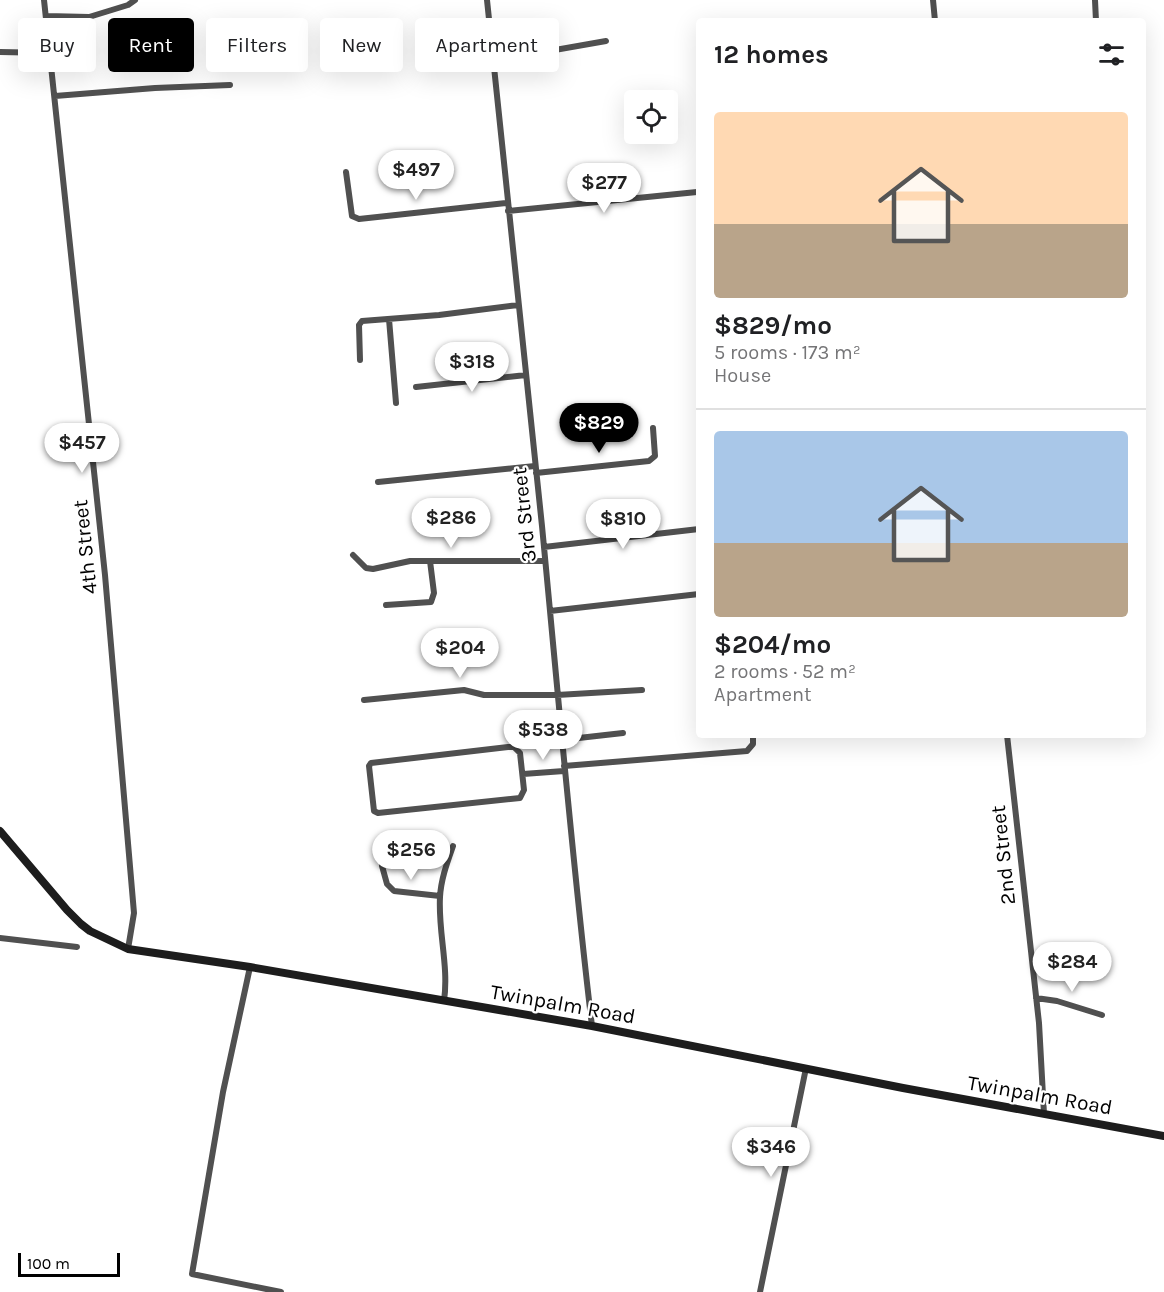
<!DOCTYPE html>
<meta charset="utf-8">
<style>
:root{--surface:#fff;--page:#f2f2f2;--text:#202124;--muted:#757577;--line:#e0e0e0;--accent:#000}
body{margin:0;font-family:Karla,sans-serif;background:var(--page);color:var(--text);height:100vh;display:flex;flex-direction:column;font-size:22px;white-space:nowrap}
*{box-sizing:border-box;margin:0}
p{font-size:20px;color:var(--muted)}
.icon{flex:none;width:33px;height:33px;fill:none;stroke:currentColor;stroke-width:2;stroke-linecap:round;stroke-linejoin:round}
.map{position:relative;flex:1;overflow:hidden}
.side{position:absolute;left:696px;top:18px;width:450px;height:720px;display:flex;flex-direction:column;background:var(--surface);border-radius:6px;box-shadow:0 6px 24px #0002}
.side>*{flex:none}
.banner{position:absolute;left:18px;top:18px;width:570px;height:54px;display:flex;gap:12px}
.buttons{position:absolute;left:624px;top:90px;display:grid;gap:12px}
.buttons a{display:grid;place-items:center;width:54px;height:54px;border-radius:6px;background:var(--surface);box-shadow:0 6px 24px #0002;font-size:30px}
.scale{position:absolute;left:18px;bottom:15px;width:102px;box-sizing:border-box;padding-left:6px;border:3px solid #000;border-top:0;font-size:16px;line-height:21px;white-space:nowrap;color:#000;-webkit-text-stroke:4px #fff;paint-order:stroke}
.price{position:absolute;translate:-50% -51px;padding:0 14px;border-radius:21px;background:#fff;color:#222;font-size:20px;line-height:39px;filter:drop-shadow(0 2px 3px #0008)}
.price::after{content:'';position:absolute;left:50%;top:36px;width:18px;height:14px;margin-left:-9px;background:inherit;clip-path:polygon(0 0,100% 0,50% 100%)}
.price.on{background:var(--accent);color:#fff}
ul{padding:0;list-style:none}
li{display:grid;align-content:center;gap:12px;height:318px;padding:0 18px}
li+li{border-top:2px solid var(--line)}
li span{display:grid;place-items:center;height:186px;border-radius:6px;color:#555}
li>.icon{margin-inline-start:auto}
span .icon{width:108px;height:108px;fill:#fffc;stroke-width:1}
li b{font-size:26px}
h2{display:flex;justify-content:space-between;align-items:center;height:72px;padding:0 18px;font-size:26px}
.chip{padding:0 21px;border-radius:6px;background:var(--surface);box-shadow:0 6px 24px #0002;font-size:21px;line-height:54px}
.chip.on{background:var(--accent);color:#fff}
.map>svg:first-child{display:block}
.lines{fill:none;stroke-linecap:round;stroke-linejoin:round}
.minor{stroke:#505050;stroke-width:6}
.secondary{stroke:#1d1d1d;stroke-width:8}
.labels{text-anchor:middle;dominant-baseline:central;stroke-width:4.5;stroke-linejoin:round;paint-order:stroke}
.street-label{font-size:21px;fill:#000;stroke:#fff}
</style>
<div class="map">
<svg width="1164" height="1292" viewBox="0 0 1164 1292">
<rect width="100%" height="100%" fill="#fff"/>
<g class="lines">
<path class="minor" d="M44,0L105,575L134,913L128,949
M487,0C504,175 524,350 542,526C558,693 572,859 592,1026
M933,0L935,21
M1095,0L1096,21
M46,16L89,17L128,5L135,0
M0,52L51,53
M492,61L606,41
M55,96L155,88L230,85
M346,172L352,216L359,219L506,203
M508,211L697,192
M389,319L396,403
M360,360L359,325L362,321L439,315L518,305
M416,387L526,375
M536,473L649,461L655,456L653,428
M378,482L535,466
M544,547L699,529
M353,555L366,568L373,569L410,561H545
M386,605L431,602L434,593L430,561
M550,611L699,594
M364,700L464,690L484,695H557L642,690
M1007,735L1039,1023L1044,1114
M561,740L623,733
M508,747H514L520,753L524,790L520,798L378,813L374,811L369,766L371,763Z
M564,766L747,751L753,744V735
M523,774L564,771
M382,866L387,884L394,891L440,896
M0,938L77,947
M250,967L223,1092L192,1274L281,1292
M1036,998L1057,1001L1102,1015
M444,1001C449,966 438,932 440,897C441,879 447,863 453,846
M760,1292L806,1068"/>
<path class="secondary" d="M0,831L67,910L81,924L90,931L128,949L250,967L592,1026L903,1088L1164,1136"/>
</g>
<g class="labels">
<g class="street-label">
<text transform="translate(524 515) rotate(-96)">3rd Street</text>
<text transform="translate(85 547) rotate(-96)">4th Street</text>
<text transform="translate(1003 855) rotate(-96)">2nd Street</text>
<text transform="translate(563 1004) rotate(10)">Twinpalm Road</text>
<text transform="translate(1040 1095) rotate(10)">Twinpalm Road</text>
</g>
</g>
</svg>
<div class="buttons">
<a><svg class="icon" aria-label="locate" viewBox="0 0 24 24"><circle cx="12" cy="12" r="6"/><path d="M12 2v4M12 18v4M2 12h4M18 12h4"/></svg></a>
</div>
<div class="scale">100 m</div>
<b class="price" style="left:416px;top:201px">$497</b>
<b class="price" style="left:604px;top:214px">$277</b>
<b class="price" style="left:472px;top:393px">$318</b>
<b class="price on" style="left:599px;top:454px">$829</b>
<b class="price" style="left:82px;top:474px">$457</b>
<b class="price" style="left:451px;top:549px">$286</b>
<b class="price" style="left:623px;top:550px">$810</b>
<b class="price" style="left:460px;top:679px">$204</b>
<b class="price" style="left:543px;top:761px">$538</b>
<b class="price" style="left:411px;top:881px">$256</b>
<b class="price" style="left:1072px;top:993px">$284</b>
<b class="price" style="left:771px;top:1178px">$346</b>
<div class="banner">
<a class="chip">Buy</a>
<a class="chip on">Rent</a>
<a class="chip">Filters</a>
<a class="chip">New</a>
<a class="chip">Apartment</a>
</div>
<section class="side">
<h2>12 homes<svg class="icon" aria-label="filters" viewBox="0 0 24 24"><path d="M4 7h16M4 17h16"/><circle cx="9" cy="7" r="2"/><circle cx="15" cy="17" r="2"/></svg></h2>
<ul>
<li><span style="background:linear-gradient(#ffd9b3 60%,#b9a48a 0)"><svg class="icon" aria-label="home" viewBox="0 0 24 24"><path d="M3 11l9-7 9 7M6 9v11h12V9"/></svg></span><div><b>$829/mo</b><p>5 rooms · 173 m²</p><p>House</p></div></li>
<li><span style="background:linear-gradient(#a9c7e8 60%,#b9a48a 0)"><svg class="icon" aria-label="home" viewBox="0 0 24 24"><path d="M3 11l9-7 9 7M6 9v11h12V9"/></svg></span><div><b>$204/mo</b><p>2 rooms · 52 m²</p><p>Apartment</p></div></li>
</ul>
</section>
</div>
